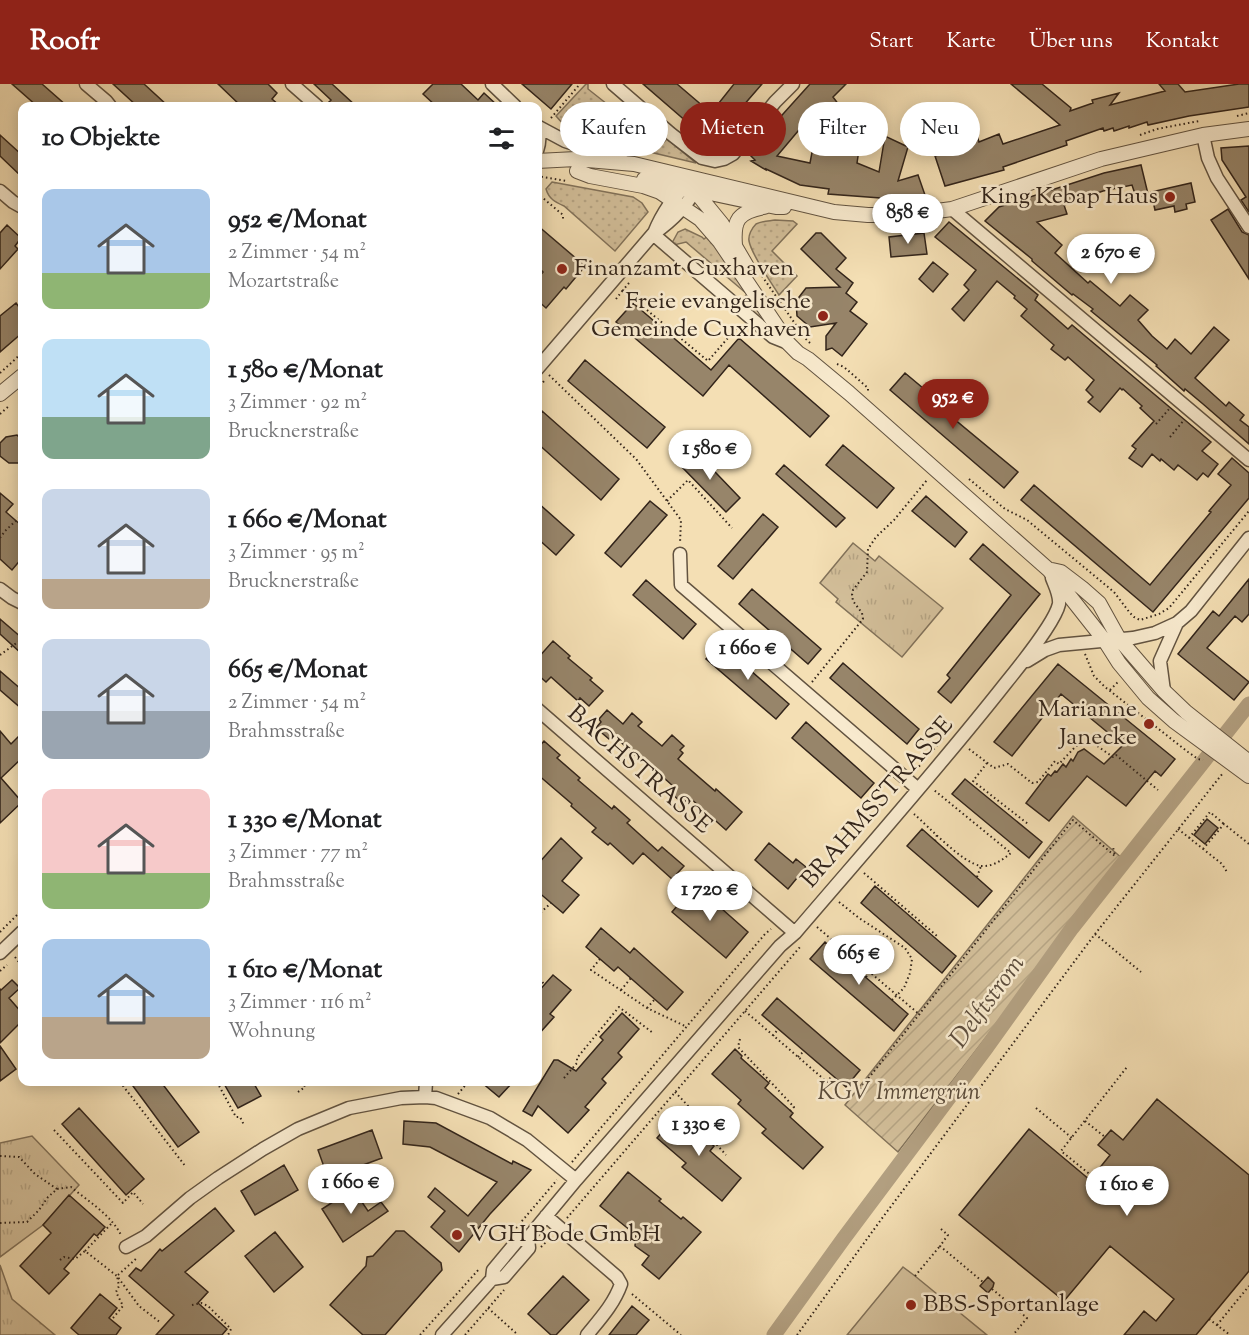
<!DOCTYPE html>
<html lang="de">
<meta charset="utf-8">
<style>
:root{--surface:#fff;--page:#f6f6f6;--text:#202124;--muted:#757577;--accent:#8f2418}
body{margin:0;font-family:"Sorts Mill Goudy",serif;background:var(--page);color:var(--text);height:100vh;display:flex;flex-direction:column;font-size:22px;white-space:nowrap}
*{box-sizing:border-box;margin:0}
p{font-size:20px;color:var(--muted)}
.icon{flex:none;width:33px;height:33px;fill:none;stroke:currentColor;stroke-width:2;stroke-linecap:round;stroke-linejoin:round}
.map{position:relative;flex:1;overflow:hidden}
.details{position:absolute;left:18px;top:18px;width:524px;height:984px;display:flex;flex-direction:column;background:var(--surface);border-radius:12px;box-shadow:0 3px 15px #0003}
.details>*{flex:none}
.guide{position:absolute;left:560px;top:18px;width:570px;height:54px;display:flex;gap:12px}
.price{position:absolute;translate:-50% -51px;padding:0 14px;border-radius:21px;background:#fff;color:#222;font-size:20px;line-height:39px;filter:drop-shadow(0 2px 3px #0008)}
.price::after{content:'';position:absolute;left:50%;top:36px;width:18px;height:14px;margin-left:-9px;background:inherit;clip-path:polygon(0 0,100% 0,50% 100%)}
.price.on{background:var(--accent);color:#fff}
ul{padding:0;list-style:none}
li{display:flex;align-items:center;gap:18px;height:150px;padding:0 24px}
li span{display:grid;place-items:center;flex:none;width:168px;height:120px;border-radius:12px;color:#555}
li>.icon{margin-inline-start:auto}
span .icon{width:72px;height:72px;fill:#fffc;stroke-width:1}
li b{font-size:26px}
h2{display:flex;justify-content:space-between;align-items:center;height:72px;padding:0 24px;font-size:26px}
.tag{padding:0 21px;border-radius:27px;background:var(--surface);box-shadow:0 3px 15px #0003;font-size:21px;line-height:54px}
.tag.on{background:var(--accent);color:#fff}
header{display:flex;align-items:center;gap:36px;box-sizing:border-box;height:84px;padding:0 30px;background:var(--accent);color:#fff}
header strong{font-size:28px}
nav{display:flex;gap:33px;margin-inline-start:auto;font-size:21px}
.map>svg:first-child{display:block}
.grass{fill:url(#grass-dots);stroke:#82725a;stroke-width:1.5}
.park{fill:url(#park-tufts);stroke:#82725a;stroke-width:1.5}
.garden{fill:url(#garden-furrows);stroke:#82725a;stroke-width:1.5}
.pitch{fill:#d3bf9a;stroke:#82725a;stroke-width:1.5}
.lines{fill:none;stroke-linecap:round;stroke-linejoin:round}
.canal{stroke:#b29f80;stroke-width:15}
.building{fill:#97856a;stroke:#32241a;stroke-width:1.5}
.minor-casing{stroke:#625340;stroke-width:15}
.tertiary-casing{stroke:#625340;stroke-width:16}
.path{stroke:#32241a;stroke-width:2;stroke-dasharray:1.5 3;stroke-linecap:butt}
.minor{stroke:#f8eace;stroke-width:12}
.tertiary{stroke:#f8eace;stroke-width:14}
.poi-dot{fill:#8f2418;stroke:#f8eace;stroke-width:2}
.labels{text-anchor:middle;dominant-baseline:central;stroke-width:5;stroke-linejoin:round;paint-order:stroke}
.poi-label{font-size:24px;fill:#32241a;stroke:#f8eace;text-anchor:end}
.street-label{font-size:24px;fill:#32241a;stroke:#f8eace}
.park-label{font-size:24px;font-style:italic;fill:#5a4b3a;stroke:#f8eace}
.water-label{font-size:26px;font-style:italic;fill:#5f4f3e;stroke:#f8eace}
</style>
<header>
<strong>Roofr</strong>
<nav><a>Start</a><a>Karte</a><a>Über uns</a><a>Kontakt</a></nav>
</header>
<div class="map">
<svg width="1249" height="1251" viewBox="0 0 1249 1251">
<defs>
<pattern id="grass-dots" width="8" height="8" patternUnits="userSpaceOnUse" patternTransform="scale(1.5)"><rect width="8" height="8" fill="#d3bf9a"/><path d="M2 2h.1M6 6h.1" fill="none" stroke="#b6a484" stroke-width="1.8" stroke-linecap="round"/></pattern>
<pattern id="park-tufts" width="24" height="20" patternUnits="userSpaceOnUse" patternTransform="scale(1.5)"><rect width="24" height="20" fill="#d3bf9a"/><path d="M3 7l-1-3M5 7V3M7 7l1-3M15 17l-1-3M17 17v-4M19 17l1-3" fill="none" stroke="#b6a484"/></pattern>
<pattern id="garden-furrows" width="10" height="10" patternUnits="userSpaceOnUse" patternTransform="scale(1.5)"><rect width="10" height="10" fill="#d3bf9a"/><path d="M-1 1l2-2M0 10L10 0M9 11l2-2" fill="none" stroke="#b6a484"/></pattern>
</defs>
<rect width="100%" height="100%" fill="#f4dfb4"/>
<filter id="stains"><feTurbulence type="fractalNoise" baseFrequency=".00333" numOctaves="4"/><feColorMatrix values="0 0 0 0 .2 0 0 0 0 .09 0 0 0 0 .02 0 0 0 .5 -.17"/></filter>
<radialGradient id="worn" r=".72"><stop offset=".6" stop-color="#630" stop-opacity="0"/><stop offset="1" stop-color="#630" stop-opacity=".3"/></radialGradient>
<path class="grass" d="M586,0H588V5L660,62L667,55L696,79L599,56C583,51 566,45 556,32Z
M552,98L633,113L642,119L648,128L615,167L564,122C555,118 549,115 546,105Z
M775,136L793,137L797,140L772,167L797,192L779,211C771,198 752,172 749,157C748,151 752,144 756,140C762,137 769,137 775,136Z
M685,145L702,153L704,155L709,151L772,246L740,219L747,210L686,158L674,161L672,159L678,148Z"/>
<path class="park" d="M853,459L875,477L879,472L943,524L902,573L836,518L838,515L820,499Z
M32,1052L79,1101L43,1141L0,1173V1059Z
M0,1181L12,1215L55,1251H0Z"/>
<path class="garden" d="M1073,732L1123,775L898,1068L845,1021Z"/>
<path class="pitch" d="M903,1183L915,1192L987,1251H847Z"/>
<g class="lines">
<path class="canal" d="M774,1251L844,1154L987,963L1072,844L1249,620"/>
</g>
<path class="building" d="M12,0H42L67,22H37Z
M113,0H144L168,22H137Z
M218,0H268L277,9L272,15L280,22H241Z
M314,0H332L356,22H325L331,16Z
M433,0H461L478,16L484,9L498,22H436L423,10Z
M522,0H572L551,25Z
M643,0H677L711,29L734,0H762L736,30L742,35L727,52L719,47L710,58Z
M810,0H846L833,13L854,41L838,54L819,29L820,21L777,72L810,79L813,63L836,57L860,59L857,79L879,88L885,52L908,63L898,97L918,91L925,111L894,115L828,110L829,105L800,101L766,85V86L751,77L755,76L748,69Z
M1011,0H1042L1071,24L1070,27L1093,19L1092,16L1119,9L1110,21L1165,7L1159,0H1178L1185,8L1239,0H1249V23L1189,32L1148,41L1147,38L1129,44V42L1114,47L1113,44L1104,47L1103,44L1066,57L1067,61L1003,83L1004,86L945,102L935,72L952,67L943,45L942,38L944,33L948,30L955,35L970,29L979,58L999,50L1003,60L1060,41Z
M0,51L22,71V93L0,72Z
M1249,62V128L1241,116L1246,113L1222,76L1221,64Z
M1141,81L1148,110L1136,113L1132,101L1103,107L1064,121L1067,130L1037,138L1062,161L1055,169L1088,199L1090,197L1120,222L1130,211L1148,226L1138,236L1152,252L1167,265L1175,255L1191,270L1214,243L1229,256L1195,294L1226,322L1229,318L1244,331L1240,336L1249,343V360L1203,320L1185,305L1184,307L1156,282L1157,281L1091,227L1093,225L1073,210L1072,211L1032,177V175L985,137L999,123L1104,89Z
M1191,99L1195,118L1186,120L1187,125L1175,128L1174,122L1155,126L1151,108Z
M1228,125L1242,148L1249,151V195L1211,136Z
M949,138L1038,211L1035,216L1068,245L1072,241L1211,358L1202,367L1218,380L1208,393L1203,389L1197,396L1178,381L1174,386L1161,375L1160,377L1152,370L1142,383L1129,374L1136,365L1132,362L1154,337L1140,324L1142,322L1123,305L1122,306L1120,304L1100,328L1088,318L1093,313L1086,306L1094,296L1068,273L1065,276L1051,265L1054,261L1021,232L1027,225L1014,214L1015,212L997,197L964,237L952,225L969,206L964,201L976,186L935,153Z
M7,141L21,154L15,162L18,165L0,185V149Z
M537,141L585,182L566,205L564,203L546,224L537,216V195L543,188L537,182Z
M816,149H821L846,174L836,185L853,199L846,209L857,218L850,227L867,240L842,272L832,264L826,266V252L836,239L810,243L797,232L796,217L806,204L840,203L801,165Z
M924,149L927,170L891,173L889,153Z
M933,178L948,190L933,208L919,195Z
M16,219L22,227V249L0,268V232Z
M633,219L711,286L739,254L829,332L810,353L729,281L703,312L616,238Z
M585,276L665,343L647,364L568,297Z
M905,289L955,331L953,334L1018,388L1004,404L890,306Z
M542,327L619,395L601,416L537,359V333Z
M17,351L22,356V379H9L0,372V359L6,353Z
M843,361L894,404L877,424L826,381Z
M694,366L740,414L726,428L679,380Z
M1232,374L1249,389V414L1153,528L1021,416L1034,401L1150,501L1211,428L1209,427L1231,401L1218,390Z
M784,381L845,434L836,443L776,390Z
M0,409L13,420L6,428L22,442V474L12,486L0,475Z
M926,412L967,448L955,463L912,427Z
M650,417L667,431L621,483L605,469Z
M537,418L574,451L556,471L537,454Z
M763,430L778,443L733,495L718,482Z
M983,460L1040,510L951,619L938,608L950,594L947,591L1011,511L970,475Z
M1249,495V530L1242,538L1235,532L1207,564L1249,598L1234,616L1178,570L1213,527L1219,532Z
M646,496L696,540L683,555L633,511Z
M752,505L821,565L808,580L739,520Z
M0,535L22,554V570L0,550Z
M553,557L570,572L568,574L592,594L590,596L603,607L589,622L580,614L578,617L551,593L546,598L537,590V575Z
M720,560L789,620L776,635L706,575Z
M843,579L919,645L907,660L830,594Z
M1058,580L1175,675L1161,692L1155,687L1126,722L1087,692L1049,737L1026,719L1048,690L1051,692L1055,687L1057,688L1063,680L1066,683L1071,675L1073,677L1078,668L1084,665L1104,680L1123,661L1061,610L1012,672L994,658Z
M0,587L22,606V625L0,606Z
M607,626L623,640L632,629L642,638L638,642L662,662L672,651L684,662L680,666L683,669L678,675L715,707L716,705L742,728L726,746L689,713L683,720L669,707L673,702L637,670L635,671L613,651L609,655L596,644L601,638L599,635Z
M806,638L874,699L861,714L792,654Z
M0,647L11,660L22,649V674L1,694L22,718L0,739Z
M544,657L560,671L557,674L580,694L578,696L612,725L614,722L630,736L627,739L658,767L662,763L684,782L672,795L643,769L633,780L610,759L608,761L592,748L596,744L571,722L572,720L537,690V665Z
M965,695L1042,758L1029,774L952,710Z
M1207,735L1218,744L1205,760L1194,751Z
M922,745L992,807L978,823L907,762Z
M561,754L582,774L562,797L579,811L563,829L537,807V781Z
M769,759L793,779L796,775L806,783L788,805L755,776Z
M695,801L748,848L726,874L672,828Z
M875,802L956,872L942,889L861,819Z
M601,844L630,869L634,864L683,908L667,926L618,883L614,887L586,863Z
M825,858L908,930L894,947L810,875Z
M553,891L571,906L550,930L554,933L537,952V909Z
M12,896L20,904L9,914L22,929V937L0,959V905L1,906Z
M777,914L860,986L846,1003L762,931Z
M622,929L639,945L618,969L622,973L602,995L606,999L585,1023L589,1026L568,1049L538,1022L532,1032L523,1027L554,976H558L576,987L603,956L600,953Z
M0,962L16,985L0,997Z
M735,965L742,972L741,974L769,999L765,1004L793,1029L790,1033L823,1063L803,1085L762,1049L766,1045L738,1020L741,1016L712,990Z
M130,998H161L199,1048L178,1063Z
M223,998H253L261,1012L238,1024Z
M481,998H513L499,1013Z
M1157,1015L1249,1091V1187L1196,1251H1124L1144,1227L1156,1237L1174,1215L1110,1162L1064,1217L959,1131L1029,1045L1090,1096L1110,1071L1098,1061L1111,1046L1123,1056Z
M79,1024L144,1095L126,1111L62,1040Z
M680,1028L688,1035L685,1038L714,1062L710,1067L741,1094L722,1117L682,1083L686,1079L657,1054Z
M404,1037L436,1039L512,1080L513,1077L531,1086L490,1130L459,1168L431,1143L445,1127L428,1113L435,1104L468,1132L497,1098L430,1063L403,1060Z
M372,1046L382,1074L328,1094L318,1066Z
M284,1081L298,1106L255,1131L241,1107Z
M628,1088L661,1115L659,1117L681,1135L683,1133L701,1148L659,1195L642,1181L649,1172L635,1162L636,1151L600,1122Z
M353,1105L368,1127L381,1118L388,1127L343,1158L322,1125Z
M69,1111L105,1143L97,1152L94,1150L64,1185L69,1189L49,1210L20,1182L51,1149L43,1141Z
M215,1124L234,1147L185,1188L208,1208L198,1219L227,1245L222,1251H156L174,1231L129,1192L136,1184L141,1187L160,1165L162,1167Z
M396,1147H404L441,1179L442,1186L385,1251H363L330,1221L366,1182L367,1173L373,1172Z
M275,1148L303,1183L274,1208L245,1172Z
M563,1192L589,1216L556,1251H551L528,1230Z
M988,1193L994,1199L993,1203L988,1209L980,1202Z
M100,1210L117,1224L109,1234L121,1244L116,1251H79L71,1244Z
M632,1222L649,1236L636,1251H609Z"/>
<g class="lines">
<g class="minor-casing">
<path id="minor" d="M86,0L106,17L110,22
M292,0L317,22
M492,0L515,22
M613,0L671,50L702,74L715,77L724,75L733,70L775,18L793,0
M537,42L565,57L622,76
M537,46C541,52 539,61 537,67
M1203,51L1208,74L1217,94L1249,143
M0,107L13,118L22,123
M952,125L1249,376
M654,149C661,132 675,108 691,99
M653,150L773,253L788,259
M537,285L653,150C672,137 689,120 699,99
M680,470L681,501L918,705
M0,505L12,514L22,519
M1027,577L1045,566L1059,561L1133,554L1155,549L1177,539L1191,527L1249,454
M1164,607L1160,577L1177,539
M537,625L795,849
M0,869L22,848
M425,1013L426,998
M546,1132L617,1193L621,1200C614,1220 600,1235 587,1251
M126,1163L146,1152L190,1114L218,1094L263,1065L298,1045L349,1024L401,1014L425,1013L436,1014L490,1034L527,1056L576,1096
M492,1195L504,1193L529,1164L528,1154
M442,1251L492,1195L493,1186L518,1156L528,1154L576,1096L780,862L795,849C866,766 938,685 1005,600C1018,584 1055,538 1059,520C1060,511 1055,502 1052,494"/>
</g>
<g class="tertiary-casing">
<path id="tertiary" d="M537,77L576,75L634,80L834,128L868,131H906L952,125L1101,75L1203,51L1249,45
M577,87L590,92L643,102L660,108L700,135L720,158L788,259L798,269L808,275L849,309L1049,486L1105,557L1119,579L1148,614L1174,637L1249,692
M644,95L776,123H784
M695,107L722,140L749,186
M735,161C733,136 738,128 764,123
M0,310L22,292
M1052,486L1061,488L1082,504L1099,519L1119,555L1164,607L1186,628L1249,678"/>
</g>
<path class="path" d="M1237,32L1249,29
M551,34L580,0
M578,48L593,33L603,43L605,58
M1140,51L1157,45L1199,37
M537,92L567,97
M537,109L563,131V136
M762,192L805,254L811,260
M629,199L623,206L708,277L740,240
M616,215L623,206
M837,280L844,283L868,304V307
M0,289L22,269
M549,291L636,375L681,436L680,459
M537,305L545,296
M0,330L9,322
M1156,340L1170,324
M1170,353L1184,336
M969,395L1005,425L1027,436L1114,508L1130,529L1134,533L1140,536L1159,530L1169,524L1249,427
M667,417L688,396L732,444
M0,454L5,447L22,431
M1085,570L1094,592L1105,603L1188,668L1198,675L1203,676
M0,571L22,555
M812,598L863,535L862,529L853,517L852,511L853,506L867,488L868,465L876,453L894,436L927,396
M1110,606L1119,597
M969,665L994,684L1008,680L1032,699L1038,698L1055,677L1059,680L1076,662L1093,659L1113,673L1116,671L1158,706
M987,679L973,697L1028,740
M916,686L945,652
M914,730C929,743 962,779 981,782C993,783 1002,776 1011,769L934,706
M1178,745L1222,780L1227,788
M1189,754L1210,728L1224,740
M935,757L937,751
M1203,765L1224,740L1249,760
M864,789L937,852L935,854
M977,793L981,782
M839,818L859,834L905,864L912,875L910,889L904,904L892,916
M537,831H538L551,819
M817,843L920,931
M0,848L22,826
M1095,850L1141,888
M839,870L844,865
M15,873L22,882
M600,875L591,886L647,924L687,943
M0,887L7,881
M866,893L870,888
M537,895L538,893L544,900
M621,906L631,894
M647,924L655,915
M745,927L827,998L832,992
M773,952L778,945
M740,955L738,963L794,1023L790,1027
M798,973L804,967
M564,994L577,979V974L619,923L653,949
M120,998L186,1083
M217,998L236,1033H240L244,1041
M860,1005L1073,736L1115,772L1113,763
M298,1008L305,1003L303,998
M675,1008L692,1026L702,1044L726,1071
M458,1010L468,998
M1036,1024L1072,1054
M1085,1037L1105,1053
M54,1046L123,1119L133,1108L143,1120
M0,1072L19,1073L35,1090L57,1105
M572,1078L765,850L771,845
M1092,1092L1061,1067L1127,983
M567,1134L800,863
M0,1139L27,1138L39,1126L48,1113L57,1105L71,1103C88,1117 111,1131 121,1151
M516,1144L557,1096
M941,1145L948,1151L940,1162L983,1198
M541,1163L552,1152
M85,1167L112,1139
M60,1176L64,1173L75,1175L85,1167L117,1192L139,1222L161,1239
M915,1192L940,1162
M992,1205L1027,1234L1013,1251
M632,1210L681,1251
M192,1221L201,1219L208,1222L231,1245L228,1251
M488,1224L518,1251
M113,1234L123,1222L116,1208L119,1202L117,1192L138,1173
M1209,1235L1230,1251
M1217,1241L1249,1202
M420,1251L480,1184
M465,1251L504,1206
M797,1251L883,1133L1095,850L1223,689"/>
<use href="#minor" class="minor"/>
<use href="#tertiary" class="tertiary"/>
</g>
<g class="poi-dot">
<circle cx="1170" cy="113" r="6"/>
<circle cx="562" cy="185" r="6"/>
<circle cx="823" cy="232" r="6"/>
<circle cx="1149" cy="640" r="6"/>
<circle cx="457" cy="1151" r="6"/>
<circle cx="911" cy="1221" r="6"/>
</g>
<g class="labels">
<g class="poi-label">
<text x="1158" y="113">King Kebap Haus</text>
<text x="574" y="185" text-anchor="start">Finanzamt Cuxhaven</text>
<text x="811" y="218">Freie evangelische<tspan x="811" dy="28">Gemeinde Cuxhaven</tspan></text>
<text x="1137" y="626">Marianne<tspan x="1137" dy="28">Janecke</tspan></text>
<text x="469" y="1151" text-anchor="start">VGH Bode GmbH</text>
<text x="923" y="1221" text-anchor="start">BBS-Sportanlage</text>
</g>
<g class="street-label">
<text transform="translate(639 686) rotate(41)">BACHSTRASSE</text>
<text transform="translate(878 719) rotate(-49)">BRAHMSSTRASSE</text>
</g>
<g class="park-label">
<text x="899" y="1009">KGV Immergrün</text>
</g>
<g class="water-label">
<text transform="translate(988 918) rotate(-54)">Delftstrom</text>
</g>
</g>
<rect width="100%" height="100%" filter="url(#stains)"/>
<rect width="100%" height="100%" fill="url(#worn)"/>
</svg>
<b class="price" style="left:908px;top:161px">858 €</b>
<b class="price" style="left:1111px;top:201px">2 670 €</b>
<b class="price on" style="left:953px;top:346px">952 €</b>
<b class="price" style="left:710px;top:397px">1 580 €</b>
<b class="price" style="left:748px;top:597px">1 660 €</b>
<b class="price" style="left:710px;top:838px">1 720 €</b>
<b class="price" style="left:859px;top:902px">665 €</b>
<b class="price" style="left:699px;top:1073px">1 330 €</b>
<b class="price" style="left:351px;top:1131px">1 660 €</b>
<b class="price" style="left:1127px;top:1133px">1 610 €</b>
<div class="guide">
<a class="tag">Kaufen</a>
<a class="tag on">Mieten</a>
<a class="tag">Filter</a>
<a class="tag">Neu</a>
</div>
<section class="details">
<h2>10 Objekte<svg class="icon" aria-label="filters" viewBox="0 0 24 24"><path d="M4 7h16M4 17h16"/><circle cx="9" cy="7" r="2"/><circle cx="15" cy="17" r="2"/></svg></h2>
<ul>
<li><span style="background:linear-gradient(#a9c7e8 70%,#8fb573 0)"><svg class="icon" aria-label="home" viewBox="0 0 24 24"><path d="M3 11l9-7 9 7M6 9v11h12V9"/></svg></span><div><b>952 €/Monat</b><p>2 Zimmer · 54 m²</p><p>Mozartstraße</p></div></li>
<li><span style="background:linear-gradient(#bfe0f5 65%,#7fa58c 0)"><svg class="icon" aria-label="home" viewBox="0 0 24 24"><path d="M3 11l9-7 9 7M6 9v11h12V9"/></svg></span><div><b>1 580 €/Monat</b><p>3 Zimmer · 92 m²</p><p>Brucknerstraße</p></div></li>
<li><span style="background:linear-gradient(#c9d6e8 75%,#b9a48a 0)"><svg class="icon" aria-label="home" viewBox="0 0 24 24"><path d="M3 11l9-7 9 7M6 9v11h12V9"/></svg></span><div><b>1 660 €/Monat</b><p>3 Zimmer · 95 m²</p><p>Brucknerstraße</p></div></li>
<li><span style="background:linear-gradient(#c9d6e8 60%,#9aa5b1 0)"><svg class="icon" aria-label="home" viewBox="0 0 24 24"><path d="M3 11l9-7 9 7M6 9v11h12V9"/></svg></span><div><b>665 €/Monat</b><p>2 Zimmer · 54 m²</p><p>Brahmsstraße</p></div></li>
<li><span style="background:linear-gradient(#f6c9c9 70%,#8fb573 0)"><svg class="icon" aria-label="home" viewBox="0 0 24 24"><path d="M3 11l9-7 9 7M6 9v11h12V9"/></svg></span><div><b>1 330 €/Monat</b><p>3 Zimmer · 77 m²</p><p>Brahmsstraße</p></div></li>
<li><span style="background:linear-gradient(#a9c7e8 65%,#b9a48a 0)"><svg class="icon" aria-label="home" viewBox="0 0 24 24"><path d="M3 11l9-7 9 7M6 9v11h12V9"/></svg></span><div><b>1 610 €/Monat</b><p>3 Zimmer · 116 m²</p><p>Wohnung</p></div></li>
</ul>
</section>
</div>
